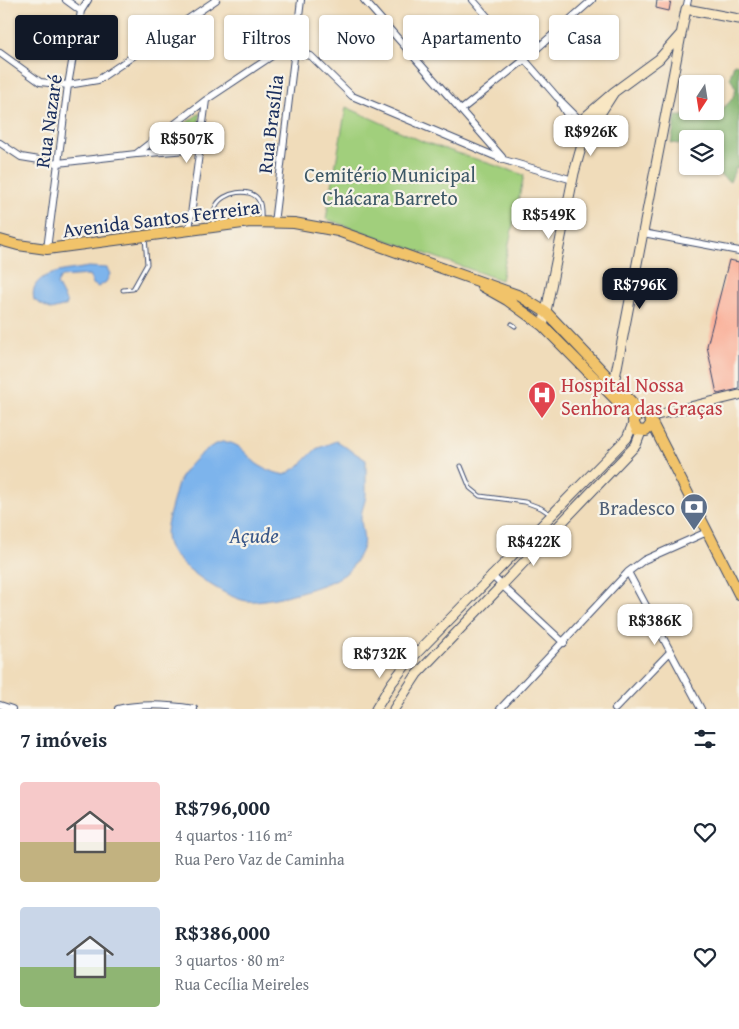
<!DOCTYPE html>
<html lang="pt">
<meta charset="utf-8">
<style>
:root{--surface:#fff;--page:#f2f2f3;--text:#1f2937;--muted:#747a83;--accent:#111827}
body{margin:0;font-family:"Gentium Book Plus",serif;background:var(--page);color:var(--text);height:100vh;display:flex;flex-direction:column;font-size:19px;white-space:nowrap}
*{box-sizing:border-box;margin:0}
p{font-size:16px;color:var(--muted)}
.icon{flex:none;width:28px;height:28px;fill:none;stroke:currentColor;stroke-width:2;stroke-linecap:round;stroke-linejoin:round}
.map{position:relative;height:709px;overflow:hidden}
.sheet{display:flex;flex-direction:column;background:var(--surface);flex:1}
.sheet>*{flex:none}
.top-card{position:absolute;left:15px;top:15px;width:710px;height:45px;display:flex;gap:10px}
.needle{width:32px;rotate:192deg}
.fabs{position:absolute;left:679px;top:75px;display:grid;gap:10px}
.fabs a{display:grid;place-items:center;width:45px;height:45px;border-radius:5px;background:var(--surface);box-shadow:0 1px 4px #0004;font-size:25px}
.price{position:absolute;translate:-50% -42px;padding:0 11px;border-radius:10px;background:#fff;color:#222;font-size:16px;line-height:32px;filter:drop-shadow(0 1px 2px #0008)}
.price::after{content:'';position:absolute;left:50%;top:30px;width:15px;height:11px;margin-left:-8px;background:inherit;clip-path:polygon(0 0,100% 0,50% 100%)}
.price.current{background:var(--accent);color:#fff}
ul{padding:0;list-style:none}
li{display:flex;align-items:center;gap:15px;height:125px;padding:0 20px}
li span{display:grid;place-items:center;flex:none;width:140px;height:100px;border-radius:5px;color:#555}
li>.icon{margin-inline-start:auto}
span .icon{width:60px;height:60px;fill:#fffc;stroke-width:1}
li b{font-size:21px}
h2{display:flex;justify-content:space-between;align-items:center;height:60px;padding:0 20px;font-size:21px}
.chip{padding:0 18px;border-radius:5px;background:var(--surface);box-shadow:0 1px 4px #0004;font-size:18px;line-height:45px}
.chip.current{background:var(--accent);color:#fff}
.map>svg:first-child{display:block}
.green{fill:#a1cf7c;stroke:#5e7f6d}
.forest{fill:#80b26c;stroke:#4e7065}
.water{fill:#7db4ec;stroke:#4c72a5}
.building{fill:#faae97}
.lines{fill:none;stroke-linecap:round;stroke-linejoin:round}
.lane-casing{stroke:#3b496c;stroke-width:5}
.street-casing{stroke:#3b496c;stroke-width:8}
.secondary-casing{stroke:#3b496c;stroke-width:11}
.primary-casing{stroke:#3b496c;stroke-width:12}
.lane{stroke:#fff;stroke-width:3}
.street{stroke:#fff;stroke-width:6}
.secondary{stroke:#f9e7c3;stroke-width:9}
.primary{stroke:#f1c36a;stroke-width:10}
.labels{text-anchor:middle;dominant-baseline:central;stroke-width:4.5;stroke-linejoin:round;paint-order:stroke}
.street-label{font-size:20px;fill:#1b2f5e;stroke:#f7f3e8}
.park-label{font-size:20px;fill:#3c5766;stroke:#f7f3e8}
.health-label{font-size:20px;fill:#be3a42;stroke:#f7f3e8;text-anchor:start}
.service-label{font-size:20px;fill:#4e5e75;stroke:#f7f3e8;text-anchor:end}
.water-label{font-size:21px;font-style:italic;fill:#385789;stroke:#f7f3e8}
</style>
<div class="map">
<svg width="739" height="709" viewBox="0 0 739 709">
<rect width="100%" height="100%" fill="#f7f3e8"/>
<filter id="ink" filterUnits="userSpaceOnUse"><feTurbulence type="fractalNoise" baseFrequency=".02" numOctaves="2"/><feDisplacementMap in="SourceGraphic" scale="10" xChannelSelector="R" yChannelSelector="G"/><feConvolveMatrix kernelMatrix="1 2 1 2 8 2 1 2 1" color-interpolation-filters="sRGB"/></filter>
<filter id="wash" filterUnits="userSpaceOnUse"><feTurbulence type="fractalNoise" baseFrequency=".0096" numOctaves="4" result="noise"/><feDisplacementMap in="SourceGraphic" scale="20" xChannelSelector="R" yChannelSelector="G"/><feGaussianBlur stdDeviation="1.12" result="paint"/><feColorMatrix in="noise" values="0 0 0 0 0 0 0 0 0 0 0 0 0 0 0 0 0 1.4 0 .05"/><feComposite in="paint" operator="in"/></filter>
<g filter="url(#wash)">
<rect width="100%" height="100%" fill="#f0dcba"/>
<path class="green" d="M346,107L424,142L524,175L501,280L326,219Z
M200,113L196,143L154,146Z"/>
<path class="forest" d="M734,64L739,65V168L736,167L730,182L713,170L715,166V139H688L687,145L671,143L676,116C700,116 729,116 736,89L730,77Z"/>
<path class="water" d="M88,267L107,268L110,274L106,282L98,287L93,284L89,275L61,277L57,284L67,303L66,306L51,310L34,300C27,271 69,271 88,267Z
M336,441L366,460C366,472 366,482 366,494C366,501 362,508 361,516C361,534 369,540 357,559C354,564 349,571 345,574C329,586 267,603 247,601C227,599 171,562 167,542C164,530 169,517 172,505C177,489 177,477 190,465C198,456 215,440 227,442C244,445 249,460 260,466C268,471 276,473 285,475L299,466L316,449Z"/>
<g id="blocks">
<path class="building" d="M657,0H671L669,11L656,8Z
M729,260L739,262V389L717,394L707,346Z"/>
</g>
</g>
<g filter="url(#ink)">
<use href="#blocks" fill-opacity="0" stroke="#3b496c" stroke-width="1"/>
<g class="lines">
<g class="lane-casing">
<path id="lane" d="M213,225C213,219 213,211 216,206C222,192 252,186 259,201C262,207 261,215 261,221
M123,290L133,289L147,264L145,237
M512,324L515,326
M461,466L470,488L480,496L525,502L541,508L550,514"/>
</g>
<g class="street-casing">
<path id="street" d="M66,0L81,11
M364,0L502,157
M473,0L557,97L580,120
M686,9L688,0
M0,53L40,82L68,85L98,80L216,0
M561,105L575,128
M461,110L524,60L592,0
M0,143L21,157L58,163L136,154L206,100L278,52L295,53L311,56L352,96L504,160L573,180
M137,154L200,149
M274,223L301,0
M189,230L206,100
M643,233L739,251
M47,249L68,85L81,11L88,0
M628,572L701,709
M491,575L564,643
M0,705L12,709
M118,709C143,703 169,705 194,709
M500,709L628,572L644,560L707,532
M615,709L670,652"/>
</g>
<g class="secondary-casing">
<path id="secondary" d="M614,92L589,131L583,135L577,133L575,128L577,121L583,119L614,92L659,59L681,34
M543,326L574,173L585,134
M614,383L686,9L739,19
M649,417L739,395
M376,709L391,684L408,662L627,438L633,424
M394,709L417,674L636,445L641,432"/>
</g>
<g class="primary-casing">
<path id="primary" d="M0,240L18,245L47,249L250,222L294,223L338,231L520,296L547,313L642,413L649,417L739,594
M482,286L507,300L543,326L634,418
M639,414L633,421L637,430L646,431L651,424"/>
</g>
<use href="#lane" class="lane"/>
<use href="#street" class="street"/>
<use href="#secondary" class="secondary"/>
<use href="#primary" class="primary"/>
</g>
</g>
<defs>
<g id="hospital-pin" transform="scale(1.4375)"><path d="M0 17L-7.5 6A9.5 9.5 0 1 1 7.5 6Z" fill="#e0444e" stroke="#f7f3e8"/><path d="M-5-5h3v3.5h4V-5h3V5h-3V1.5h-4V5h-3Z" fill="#fff"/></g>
<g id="bank-pin" transform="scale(1.4375)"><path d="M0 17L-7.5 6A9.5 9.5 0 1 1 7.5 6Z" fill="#5c6f8a" stroke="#f7f3e8"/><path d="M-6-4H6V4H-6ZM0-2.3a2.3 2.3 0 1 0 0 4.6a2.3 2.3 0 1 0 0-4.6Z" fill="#fff"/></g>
</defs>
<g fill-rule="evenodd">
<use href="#hospital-pin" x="542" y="395"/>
<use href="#bank-pin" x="694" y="507"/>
</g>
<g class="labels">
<g class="street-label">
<text transform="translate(48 121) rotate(-82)">Rua Nazaré</text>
<text transform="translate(270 124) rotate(-83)">Rua Brasília</text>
<text transform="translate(161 218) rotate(-7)">Avenida Santos Ferreira</text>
</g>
<g class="park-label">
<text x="390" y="174">Cemitério Municipal<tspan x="390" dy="23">Chácara Barreto</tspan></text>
</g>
<g class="health-label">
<text x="561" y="384">Hospital Nossa<tspan x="561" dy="23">Senhora das Graças</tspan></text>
</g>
<g class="service-label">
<text x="675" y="507">Bradesco</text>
</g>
<g class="water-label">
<text x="254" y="535">Açude</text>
</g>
</g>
</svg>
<div class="fabs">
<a><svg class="needle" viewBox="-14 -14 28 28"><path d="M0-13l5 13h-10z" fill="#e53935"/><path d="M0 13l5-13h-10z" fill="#747a83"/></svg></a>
<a><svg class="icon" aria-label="layers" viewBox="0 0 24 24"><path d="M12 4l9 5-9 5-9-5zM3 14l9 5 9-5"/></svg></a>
</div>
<b class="price" style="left:591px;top:157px">R$926K</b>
<b class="price" style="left:187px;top:164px">R$507K</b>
<b class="price" style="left:549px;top:240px">R$549K</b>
<b class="price current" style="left:640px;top:310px">R$796K</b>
<b class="price" style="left:534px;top:567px">R$422K</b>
<b class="price" style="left:655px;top:646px">R$386K</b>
<b class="price" style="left:380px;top:679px">R$732K</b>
<div class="top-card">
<a class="chip current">Comprar</a>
<a class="chip">Alugar</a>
<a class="chip">Filtros</a>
<a class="chip">Novo</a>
<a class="chip">Apartamento</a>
<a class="chip">Casa</a>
</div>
</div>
<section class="sheet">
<h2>7 imóveis<svg class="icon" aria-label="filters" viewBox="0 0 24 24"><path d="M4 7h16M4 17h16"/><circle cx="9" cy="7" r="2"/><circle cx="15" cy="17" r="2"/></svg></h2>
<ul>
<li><span style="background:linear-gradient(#f6c9c9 60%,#c2b280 0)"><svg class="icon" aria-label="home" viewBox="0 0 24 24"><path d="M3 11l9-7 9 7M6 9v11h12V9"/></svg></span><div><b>R$796,000</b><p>4 quartos · 116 m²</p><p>Rua Pero Vaz de Caminha</p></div><svg class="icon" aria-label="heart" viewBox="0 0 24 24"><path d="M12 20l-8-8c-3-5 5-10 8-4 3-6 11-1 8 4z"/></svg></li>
<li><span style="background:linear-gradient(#c9d6e8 60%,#8fb573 0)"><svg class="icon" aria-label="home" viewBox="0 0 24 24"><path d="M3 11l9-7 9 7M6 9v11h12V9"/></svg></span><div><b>R$386,000</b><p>3 quartos · 80 m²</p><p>Rua Cecília Meireles</p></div><svg class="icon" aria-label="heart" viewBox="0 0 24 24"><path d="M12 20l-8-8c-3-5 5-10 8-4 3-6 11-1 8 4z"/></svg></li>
</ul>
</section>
